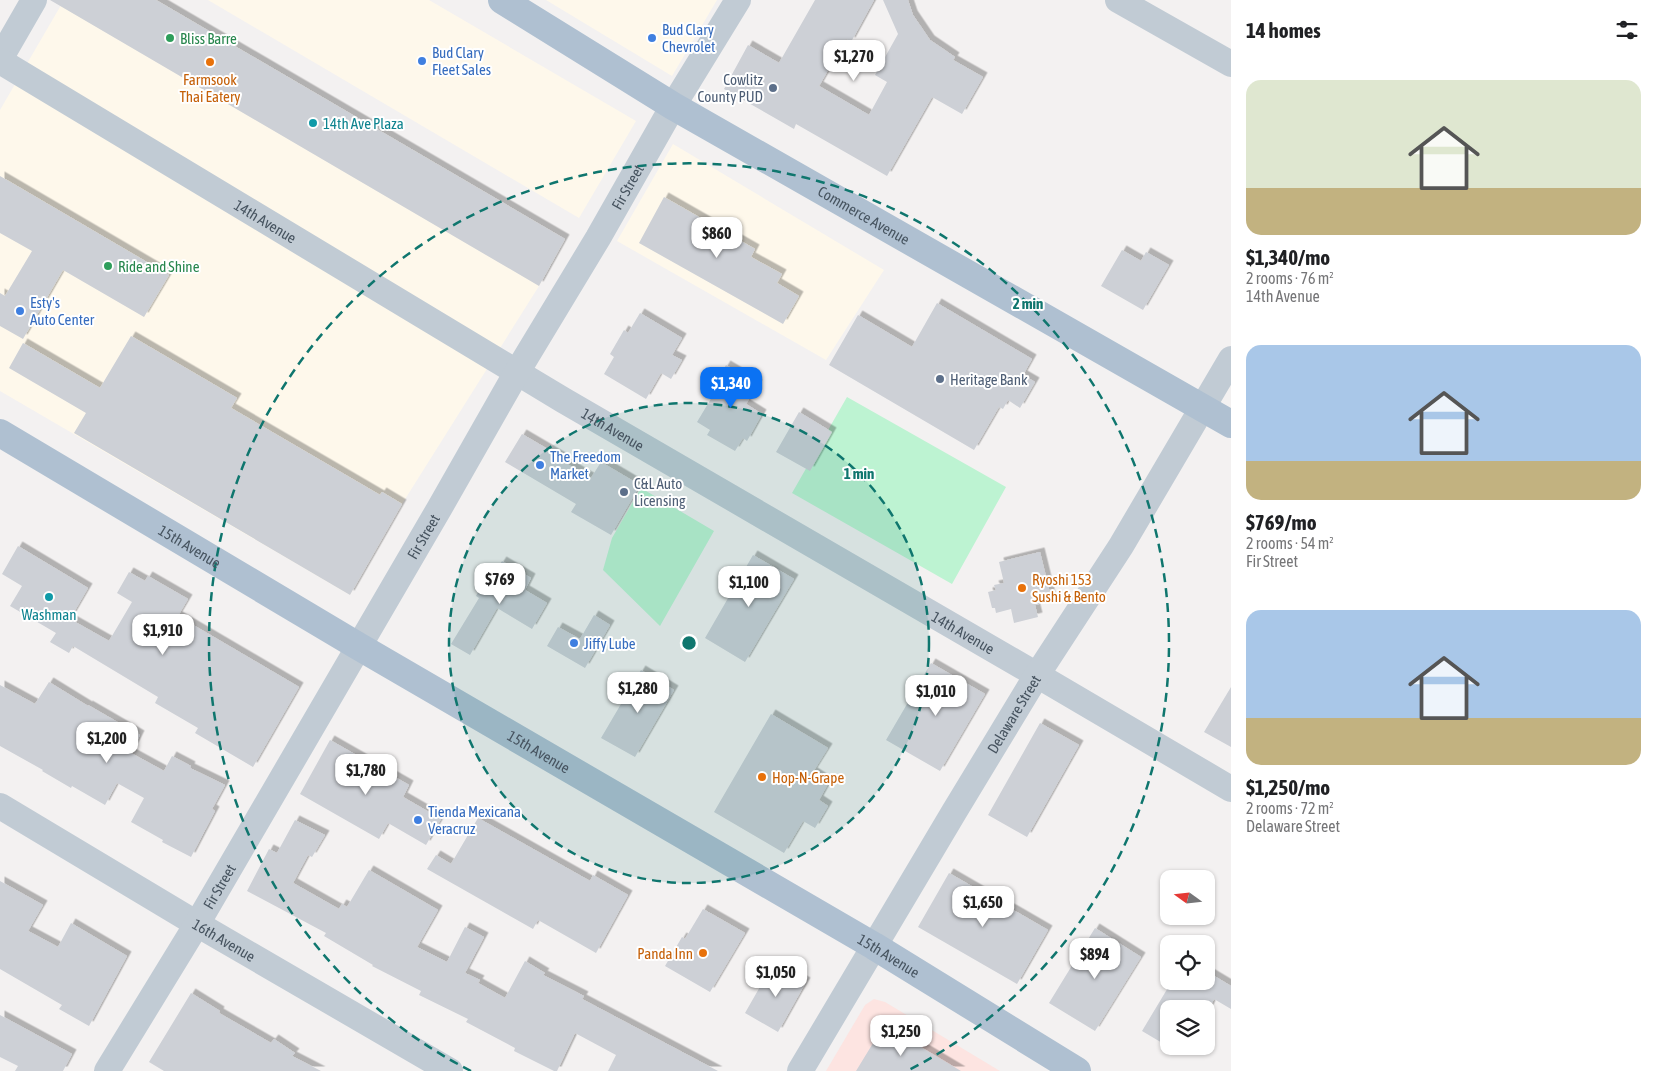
<!DOCTYPE html>
<meta charset="utf-8">
<style>
:root{--surface:#fff;--page:#f6f6f6;--text:#202124;--muted:#757577;--accent:#0b72f3}
body{margin:0;font-family:"Asap Condensed",sans-serif;background:var(--page);color:var(--text);height:100vh;display:flex;flex-direction:column;font-size:19px;white-space:nowrap}
*{box-sizing:border-box;margin:0}
p{font-size:16px;color:var(--muted)}
.icon{flex:none;width:28px;height:28px;fill:none;stroke:currentColor;stroke-width:2;stroke-linecap:round;stroke-linejoin:round}
.map{position:relative;flex:1;overflow:hidden}
.panel{display:flex;flex-direction:column;background:var(--surface);width:425px}
.panel>*{flex:none}
.needle{width:32px;rotate:285deg}
.controls{position:absolute;left:1160px;top:870px;display:grid;gap:10px}
.controls a{display:grid;place-items:center;width:55px;height:55px;border-radius:10px;background:var(--surface);box-shadow:0 1px 4px #0004;font-size:25px}
.price{position:absolute;translate:-50% -42px;padding:0 11px;border-radius:10px;background:#fff;color:#222;font-size:16px;line-height:32px;filter:drop-shadow(0 1px 2px #0008)}
.price::after{content:'';position:absolute;left:50%;top:30px;width:15px;height:11px;margin-left:-8px;background:inherit;clip-path:polygon(0 0,100% 0,50% 100%)}
.price.on{background:var(--accent);color:#fff}
ul{padding:0;list-style:none}
li{display:grid;align-content:center;gap:10px;height:265px;padding:0 15px}
li span{display:grid;place-items:center;height:155px;border-radius:15px;color:#555}
li>.icon{margin-inline-start:auto}
span .icon{width:90px;height:90px;fill:#fffc;stroke-width:1}
li b{font-size:21px}
h2{display:flex;justify-content:space-between;align-items:center;height:60px;padding:0 15px;font-size:21px}
main{display:flex;flex:1;min-height:0}
.map>svg:first-child{display:block}
.commercial{fill:#fef8eb}
.medical{fill:#fde4e1}
.green{fill:#bdf3d2}
.building{fill:#cdd0d6;filter:url(#shadow)}
.lines{fill:none;stroke-linecap:round;stroke-linejoin:round}
.minor{stroke:#c1cbd4;stroke-width:26}
.major{stroke:#afc0d1;stroke-width:28}
.ring{fill:none;stroke:#0f766e;stroke-width:2.5;stroke-dasharray:9 6}
.leisure-dot{fill:#2e9e5b;stroke:#fff;stroke-width:2}
.shop-dot{fill:#3f7fe0;stroke:#fff;stroke-width:2}
.food-dot{fill:#e8710a;stroke:#fff;stroke-width:2}
.service-dot{fill:#5c6f8a;stroke:#fff;stroke-width:2}
.culture-dot{fill:#0f9aa8;stroke:#fff;stroke-width:2}
.labels{text-anchor:middle;dominant-baseline:central;stroke-width:4;stroke-linejoin:round;paint-order:stroke}
.shop-label{font-size:15px;fill:#366cbe;stroke:#fff;text-anchor:start}
.leisure-label{font-size:15px;fill:#27864d;stroke:#fff;text-anchor:start}
.food-label{font-size:15px;fill:#c56008;stroke:#fff;text-anchor:start}
.service-label{font-size:15px;fill:#4e5e75;stroke:#fff;text-anchor:start}
.culture-label{font-size:15px;fill:#0d838f;stroke:#fff;text-anchor:start}
.street-label{font-size:15px;fill:#475460;stroke:#fff}
.centre{fill:#0f766e;stroke:#fff;stroke-width:2.5}
.ring-label{font-size:15px;text-anchor:middle;font-weight:bold;fill:#0f766e;stroke:#fff;stroke-width:4;stroke-linejoin:round;paint-order:stroke}
</style>
<main>
<div class="map">
<svg width="1231" height="1071" viewBox="0 0 1231 1071">
<defs>
<filter id="shadow"><feDropShadow dx="4.5" dy="-4.5" stdDeviation="0" flood-color="#0004"/></filter>
</defs>
<rect width="100%" height="100%" fill="#f3f1f1"/>
<path class="commercial" d="M64,0H156L565,239L539,286L402,504L350,595L0,391V110Z
M208,0H429L636,121L579,218Z
M546,0H717L672,76Z
M673,144L884,270L826,360L617,241Z"/>
<path class="medical" d="M874,999L885,1002L1000,1071H826L865,1005Z"/>
<path class="green" d="M847,397L1006,487L952,584L792,493Z
M641,488L714,531L660,626L603,570L612,538Z"/>
<path class="building" d="M50,0H156L565,239L539,286Z
M815,0H874L851,42L846,39L819,86L869,115L887,82L875,75L898,34L883,0H908L913,15L930,40L955,57L953,60L983,77L962,114L932,97L887,176L796,124L794,129L724,89L748,45L779,63Z
M0,176L169,275L144,317L63,270L23,339L0,326V293L5,296L32,251L0,233Z
M664,197L755,249L751,257L782,274L777,283L799,296L783,324L639,243Z
M1122,250L1141,261L1146,252L1169,265L1143,310L1101,286Z
M937,303L1032,359L1023,375L1035,382L1020,408L1008,400L1003,409L999,407L974,450L829,365L858,315L912,347Z
M640,313L682,338L672,355L682,360L671,379L661,373L646,399L604,374L614,357L610,354L624,330L628,333Z
M131,336L237,398L231,408L380,495L382,492L402,504L350,595L74,433L86,413L9,368L23,343L100,388Z
M726,365L758,384L746,404L762,414L747,441L743,438L735,451L707,435L710,430L697,422L712,397L709,394Z
M799,412L832,432L810,471L776,452Z
M522,434L563,458L562,461L591,478L601,462L640,485L611,535L571,512L576,504L505,462Z
M18,546L88,588L70,619L109,641L132,602L117,593L129,572L145,581L148,576L188,599L178,616L299,687L253,767L195,733L198,728L155,703L158,697L73,646L69,653L50,642L56,633L10,606L22,586L2,574Z
M1040,552L1052,601L1035,605L1038,617L1014,623L1011,609L996,613L995,608H992L988,592L996,590L994,585L1004,583L999,562Z
M753,555L794,579L745,662L705,638Z
M502,561L531,578L525,590L547,603L532,629L497,608L470,655L451,644L479,598L476,596L490,570L495,572Z
M594,615L610,625L585,668L547,646L558,627L580,639Z
M931,663L985,694L940,771L886,740Z
M641,670L674,690L635,757L601,738Z
M49,682L88,706V705L140,735L131,753L164,771L172,756L191,766L190,768L225,785L212,809L215,811L191,857L162,842L163,840L131,822L144,798L117,783L105,805L72,786L71,788L42,771L43,770L0,746V685L35,704Z
M1231,687V747L1204,732Z
M771,714L828,748L813,772L829,782L819,800L828,806L815,828L803,821L784,853L714,812Z
M1040,723L1079,745L1027,837L988,815Z
M330,740L409,785L403,797L441,819L426,845L388,823L379,839L300,794Z
M478,818L590,881L593,875L628,895L596,953L538,920L533,929L427,869L436,855L451,864Z
M295,820L325,835L312,857L308,855L293,883L339,909L342,904L347,907L369,870L438,910L417,947L447,962L465,927L484,937L465,973L480,980L478,983L505,998L525,961L545,973L543,975L584,996L582,999L718,1071H608L616,1055L575,1033L557,1071H554L514,1051L515,1048L466,1022L468,1019L419,995L421,991L372,966L373,965L324,936L326,933L247,891L269,849L277,853Z
M949,873L1048,930L1017,984L918,927Z
M0,881L43,905L28,931L58,947L71,923L127,956L89,1026L59,1009L62,1005L0,969Z
M703,909L745,933L710,992L665,966L682,937L685,939Z
M1095,928L1141,957L1095,1031L1049,1003Z
M773,964L806,982L778,1032L745,1013Z
M1206,971L1231,986V1009L1214,999L1209,1009H1169V1047L1142,1031L1172,981H1206Z
M191,993L220,1011L219,1013L271,1043L274,1039L295,1053L292,1056L321,1071H164L149,1062Z
M0,1015L72,1054L63,1071H15L18,1066L0,1057Z
M894,1031L961,1071H856L878,1035L888,1041Z"/>
<g class="lines">
<g class="minor">
<path d="M1118,0L1231,64"/>
<path d="M0,59L34,0"/>
<path id="s1" d="M0,61L563,400L1037,675L1231,789"/>
<path id="s2" d="M0,806L197,924L450,1071"/>
<path id="s3" d="M107,1071L197,924L439,509L517,372L598,238L673,106L738,0"/>
<path id="s4" d="M800,1071L954,812L1037,675L1121,546L1231,359"/>
</g>
<g class="major">
<path id="s5" d="M502,0L673,106L1231,424"/>
<path id="s6" d="M0,433L358,646L874,946L1077,1071"/>
</g>
</g>
<circle cx="689" cy="643" r="240" fill="#0f766e" fill-opacity=".12"/>
<g class="ring">
<circle cx="689" cy="643" r="240"/>
<path d="M471 1071A480 480 0 1 1 907 1071"/>
</g>
<g class="leisure-dot">
<circle cx="170" cy="38" r="5"/>
<circle cx="108" cy="266" r="5"/>
</g>
<g class="shop-dot">
<circle cx="652" cy="38" r="5"/>
<circle cx="422" cy="61" r="5"/>
<circle cx="20" cy="311" r="5"/>
<circle cx="540" cy="465" r="5"/>
<circle cx="574" cy="643" r="5"/>
<circle cx="418" cy="820" r="5"/>
</g>
<g class="food-dot">
<circle cx="210" cy="62" r="5"/>
<circle cx="1022" cy="588" r="5"/>
<circle cx="762" cy="777" r="5"/>
<circle cx="703" cy="953" r="5"/>
</g>
<g class="service-dot">
<circle cx="773" cy="88" r="5"/>
<circle cx="940" cy="379" r="5"/>
<circle cx="624" cy="492" r="5"/>
</g>
<g class="culture-dot">
<circle cx="313" cy="123" r="5"/>
<circle cx="49" cy="597" r="5"/>
</g>
<g class="labels">
<g class="shop-label">
<text x="662" y="29">Bud Clary<tspan x="662" dy="17">Chevrolet</tspan></text>
<text x="432" y="52">Bud Clary<tspan x="432" dy="17">Fleet Sales</tspan></text>
<text x="30" y="302">Esty's<tspan x="30" dy="17">Auto Center</tspan></text>
<text x="550" y="456">The Freedom<tspan x="550" dy="17">Market</tspan></text>
<text x="584" y="643">Jiffy Lube</text>
<text x="428" y="811">Tienda Mexicana<tspan x="428" dy="17">Veracruz</tspan></text>
</g>
<g class="leisure-label">
<text x="180" y="38">Bliss Barre</text>
<text x="118" y="266">Ride and Shine</text>
</g>
<g class="food-label">
<text x="210" y="79" text-anchor="middle">Farmsook<tspan x="210" dy="17">Thai Eatery</tspan></text>
<text x="1032" y="579">Ryoshi 153<tspan x="1032" dy="17">Sushi &amp; Bento</tspan></text>
<text x="772" y="777">Hop-N-Grape</text>
<text x="693" y="953" text-anchor="end">Panda Inn</text>
</g>
<g class="service-label">
<text x="763" y="79" text-anchor="end">Cowlitz<tspan x="763" dy="17">County PUD</tspan></text>
<text x="950" y="379">Heritage Bank</text>
<text x="634" y="483">C&amp;L Auto<tspan x="634" dy="17">Licensing</tspan></text>
</g>
<g class="culture-label">
<text x="323" y="123">14th Ave Plaza</text>
<text x="49" y="614" text-anchor="middle">Washman</text>
</g>
<g class="street-label">
<text stroke="none"><textPath href="#s3" startOffset="1026">Fir Street</textPath></text>
<text stroke="none"><textPath href="#s5" startOffset="421">Commerce Avenue</textPath></text>
<text stroke="none"><textPath href="#s1" startOffset="310">14th Avenue</textPath></text>
<text stroke="none"><textPath href="#s1" startOffset="715">14th Avenue</textPath></text>
<text stroke="none"><textPath href="#s3" startOffset="621">Fir Street</textPath></text>
<text stroke="none"><textPath href="#s6" startOffset="221">15th Avenue</textPath></text>
<text stroke="none"><textPath href="#s1" startOffset="1120">14th Avenue</textPath></text>
<text stroke="none"><textPath href="#s4" startOffset="416">Delaware Street</textPath></text>
<text stroke="none"><textPath href="#s6" startOffset="626">15th Avenue</textPath></text>
<text stroke="none"><textPath href="#s3" startOffset="216">Fir Street</textPath></text>
<text stroke="none"><textPath href="#s2" startOffset="261">16th Avenue</textPath></text>
<text stroke="none"><textPath href="#s6" startOffset="1031">15th Avenue</textPath></text>
</g>
</g>
<circle cx="689" cy="643" r="8" class="centre"/>
<g class="ring-label">
<text x="1028" y="309">2 min</text>
<text x="859" y="479">1 min</text>
</g>
</svg>
<div class="controls">
<a><svg class="needle" viewBox="-14 -14 28 28"><path d="M0-13l5 13h-10z" fill="#e53935"/><path d="M0 13l5-13h-10z" fill="#757577"/></svg></a>
<a><svg class="icon" aria-label="locate" viewBox="0 0 24 24"><circle cx="12" cy="12" r="6"/><path d="M12 2v4M12 18v4M2 12h4M18 12h4"/></svg></a>
<a><svg class="icon" aria-label="layers" viewBox="0 0 24 24"><path d="M12 4l9 5-9 5-9-5zM3 14l9 5 9-5"/></svg></a>
</div>
<b class="price" style="left:854px;top:82px">$1,270</b>
<b class="price" style="left:717px;top:259px">$860</b>
<b class="price on" style="left:731px;top:409px">$1,340</b>
<b class="price" style="left:500px;top:605px">$769</b>
<b class="price" style="left:749px;top:608px">$1,100</b>
<b class="price" style="left:163px;top:656px">$1,910</b>
<b class="price" style="left:638px;top:714px">$1,280</b>
<b class="price" style="left:936px;top:717px">$1,010</b>
<b class="price" style="left:107px;top:764px">$1,200</b>
<b class="price" style="left:366px;top:796px">$1,780</b>
<b class="price" style="left:983px;top:928px">$1,650</b>
<b class="price" style="left:1095px;top:980px">$894</b>
<b class="price" style="left:776px;top:998px">$1,050</b>
<b class="price" style="left:901px;top:1057px">$1,250</b>
</div>
<section class="panel">
<h2>14 homes<svg class="icon" aria-label="filters" viewBox="0 0 24 24"><path d="M4 7h16M4 17h16"/><circle cx="9" cy="7" r="2"/><circle cx="15" cy="17" r="2"/></svg></h2>
<ul>
<li><span style="background:linear-gradient(#dfe7d0 70%,#c2b280 0)"><svg class="icon" aria-label="home" viewBox="0 0 24 24"><path d="M3 11l9-7 9 7M6 9v11h12V9"/></svg></span><div><b>$1,340/mo</b><p>2 rooms · 76 m²</p><p>14th Avenue</p></div></li>
<li><span style="background:linear-gradient(#a9c7e8 75%,#c2b280 0)"><svg class="icon" aria-label="home" viewBox="0 0 24 24"><path d="M3 11l9-7 9 7M6 9v11h12V9"/></svg></span><div><b>$769/mo</b><p>2 rooms · 54 m²</p><p>Fir Street</p></div></li>
<li><span style="background:linear-gradient(#a9c7e8 70%,#c2b280 0)"><svg class="icon" aria-label="home" viewBox="0 0 24 24"><path d="M3 11l9-7 9 7M6 9v11h12V9"/></svg></span><div><b>$1,250/mo</b><p>2 rooms · 72 m²</p><p>Delaware Street</p></div></li>
</ul>
</section>
</main>
